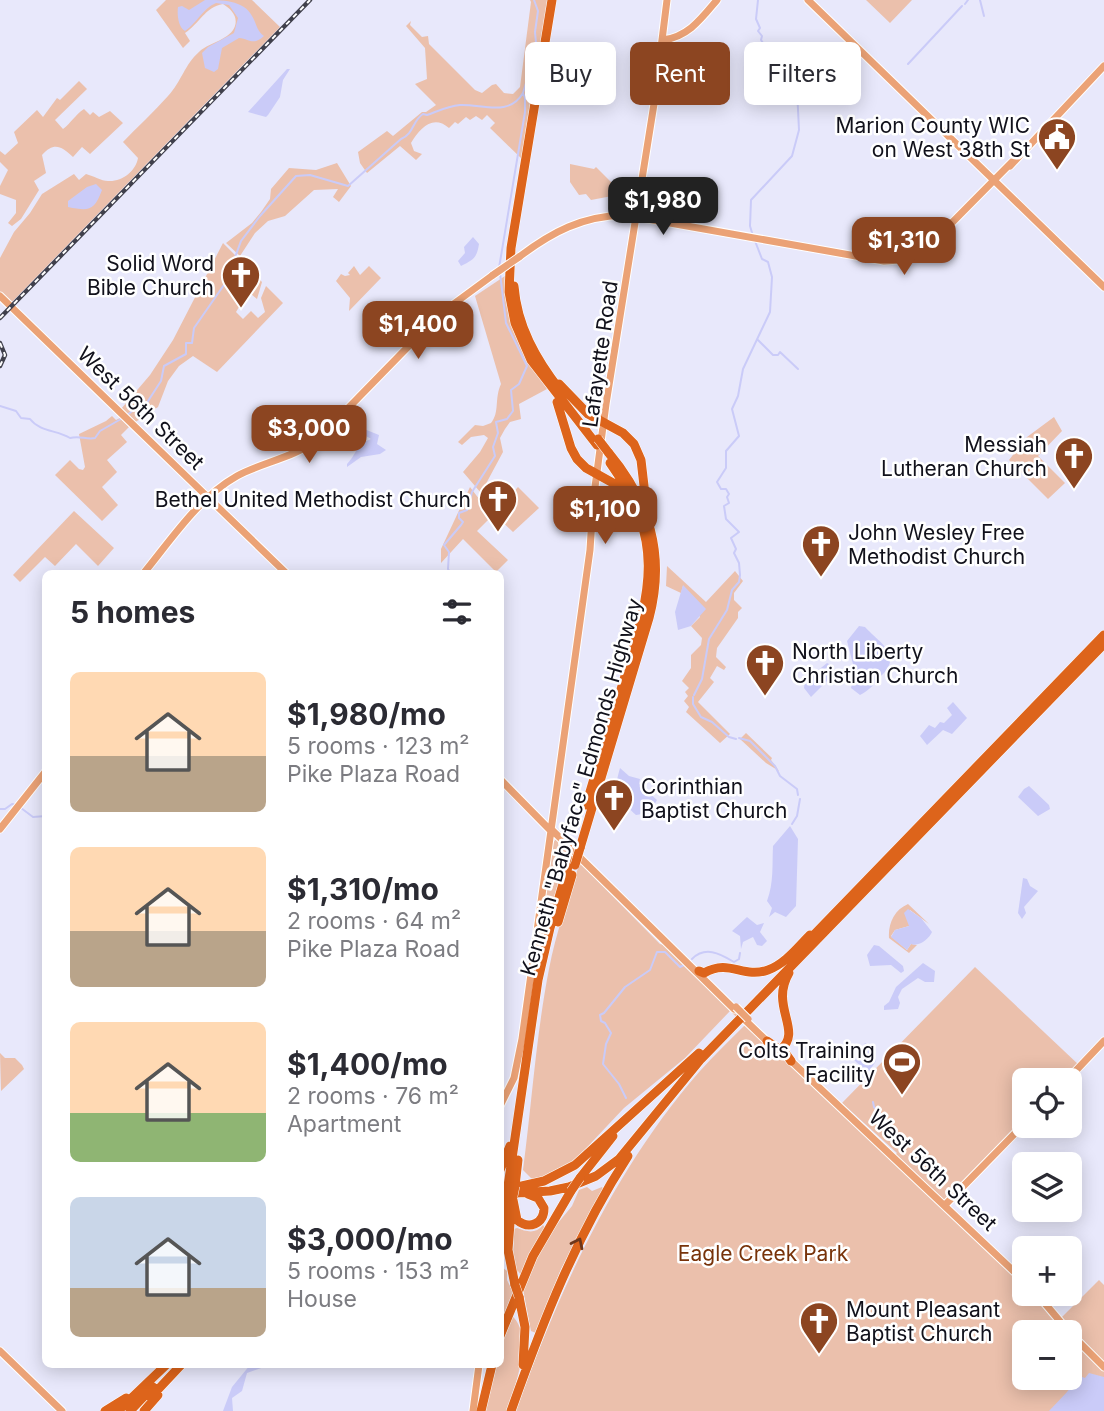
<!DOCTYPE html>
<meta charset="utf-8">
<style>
:root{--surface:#fff;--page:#f7f7f7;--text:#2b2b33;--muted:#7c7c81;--accent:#8c4521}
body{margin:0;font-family:Inter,sans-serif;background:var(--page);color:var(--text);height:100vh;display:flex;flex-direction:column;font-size:26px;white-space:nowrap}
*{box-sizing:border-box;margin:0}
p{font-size:23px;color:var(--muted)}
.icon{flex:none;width:38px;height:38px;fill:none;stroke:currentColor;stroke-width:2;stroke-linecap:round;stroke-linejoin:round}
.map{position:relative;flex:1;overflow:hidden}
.panel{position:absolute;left:42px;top:570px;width:462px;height:798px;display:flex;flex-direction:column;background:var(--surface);border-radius:10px;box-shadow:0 4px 18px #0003}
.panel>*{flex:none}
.guide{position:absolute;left:525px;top:42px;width:472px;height:63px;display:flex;gap:14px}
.buttons{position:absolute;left:1012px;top:1068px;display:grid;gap:14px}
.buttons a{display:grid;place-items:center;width:70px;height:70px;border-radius:10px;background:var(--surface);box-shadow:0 4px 18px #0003;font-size:35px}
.price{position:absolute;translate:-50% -60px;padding:0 16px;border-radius:14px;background:var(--accent);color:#fff;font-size:23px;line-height:46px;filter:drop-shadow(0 2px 4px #0008)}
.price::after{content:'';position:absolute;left:50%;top:42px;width:21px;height:16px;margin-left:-10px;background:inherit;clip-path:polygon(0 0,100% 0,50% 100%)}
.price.on{background:#222;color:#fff}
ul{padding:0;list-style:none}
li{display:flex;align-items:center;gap:21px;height:175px;padding:0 28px}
li span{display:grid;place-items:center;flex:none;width:196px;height:140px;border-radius:10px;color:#555}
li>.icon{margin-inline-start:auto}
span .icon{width:84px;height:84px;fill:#fffc;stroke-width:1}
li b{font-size:30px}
h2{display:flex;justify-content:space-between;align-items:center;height:84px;padding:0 28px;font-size:30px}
.chip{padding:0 24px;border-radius:10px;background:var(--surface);box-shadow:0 4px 18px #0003;font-size:24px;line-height:63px}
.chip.on{background:var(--accent);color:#fff}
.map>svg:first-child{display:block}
.green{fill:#ebc0ac}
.water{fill:#cacbf8}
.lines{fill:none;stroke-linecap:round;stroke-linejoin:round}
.stream{stroke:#cacbf8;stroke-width:2}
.major-casing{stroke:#fff;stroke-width:9}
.highway-casing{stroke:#fff;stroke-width:10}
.major{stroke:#eba276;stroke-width:7}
.highway{stroke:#dd641b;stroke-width:9}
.rail-casing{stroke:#40404c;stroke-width:4.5}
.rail{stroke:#fff;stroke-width:2;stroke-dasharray:5;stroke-linecap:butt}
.major-bridge-casing{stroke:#fff;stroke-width:9;stroke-linecap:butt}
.highway-bridge-casing{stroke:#fff;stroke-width:10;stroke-linecap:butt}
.major-bridge{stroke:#eba276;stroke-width:7}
.highway-bridge{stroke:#dd641b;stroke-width:9}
.oneway{stroke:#6d361b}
.labels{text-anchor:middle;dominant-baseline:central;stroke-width:5;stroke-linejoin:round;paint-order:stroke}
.poi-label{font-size:21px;fill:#11111b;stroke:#fff;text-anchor:end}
.street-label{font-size:21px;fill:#11111b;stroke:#fff}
.park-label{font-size:21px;fill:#78330a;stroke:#fff}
</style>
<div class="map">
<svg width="1104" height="1411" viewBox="0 0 1104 1411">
<rect width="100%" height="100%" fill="#e8e8fb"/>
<path class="green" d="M166,0H252L280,27L11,303L0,294V258L14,232L30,213L42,194L74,174L79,180L86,174C94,176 101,181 108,181C122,182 136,171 138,158L123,142C137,127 154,112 168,96C182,81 184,65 200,51C209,43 231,39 235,26C238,16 231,9 223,4C205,7 199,24 185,33L190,41L183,48L156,10Z
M530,0H549L523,160L490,128L495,123L487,115L482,120L476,116L470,120L466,117L458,124L455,122L449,128C433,114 420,128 411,143L414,151L422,154L416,160L400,146L367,173L360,163L358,152L387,131L393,136L422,112H426L436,105L415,84L427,79L425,48L406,26L411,21L410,25L422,37L428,36L429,44L475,90L482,93L492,85L496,84L504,93L513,94L520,87L531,2Z
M866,0H912L890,23Z
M79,81L87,89L55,120L63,129C71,123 75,115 84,109L90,115L93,112L99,117L110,111L123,123L90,154L82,147L73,157C61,146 54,142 42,155L46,173L34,181L39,190L21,219L12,226L8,223L16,213V200L0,194V186L8,170L0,162V151L5,155L18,143L14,132L37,110L43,117L57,98L60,100Z
M337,163L351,186L339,202L333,197L338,189L314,190L285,216L268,221L255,233L240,256L226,243L252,223L261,212L270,199L271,189L289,168L316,170Z
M570,164L594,169L596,167L622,193L617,199L612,196L591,200L586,194L579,195L570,182Z
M223,243L262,282L257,299L251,294H247L236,312L243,319L251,311L258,318L265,312L261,298L266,286L283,303L217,372L193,356L179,366L168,381L158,407L134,423L121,409L150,375L173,340Z
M354,266L360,275L369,266L381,278L349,311L350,298L336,281L341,274L345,276L350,275L348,273Z
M505,276L509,314L531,366L547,389L519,404L521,419L510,422L505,429L500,438L503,452L481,493L463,472L480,452L488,438L484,435L471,437L462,445L458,442L475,425L483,426L491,423C500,412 494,399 501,384L475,296Z
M112,416L116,420L120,418L129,427L121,435L127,442L107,460L117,472L102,487L118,505L102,521L55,475L70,460L79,469L83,470L85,467L79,434L106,421Z
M1054,417L1062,431L1038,456L1065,483L1048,499L1009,460L1027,437Z
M470,487L492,516L477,531L508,560L496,572L463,539L441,563V549Z
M518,487L539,508L513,532L493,513Z
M74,511L114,548L98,566L76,544L55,566L45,557L20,582L13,575Z
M667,566L706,602L735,571L743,581L734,593V600L742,608L738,612V618L717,648L716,657L726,667L724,670L717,666L710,678L714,682L698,702L730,734L720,743L686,712L689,707L684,701L688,696L685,692L689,688L682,681L691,668V655L701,645L702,638L691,626L700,617L683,586L681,593L666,586Z
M746,733L772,758L771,760L779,771L766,763L740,739Z
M556,839L660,944L664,945L779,1055L892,1158L897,1153L842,1103L975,967L1080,1066L1066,1080H1024V1123L943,1207L1024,1284V1293H1033L1064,1332H1024V1377H1069V1335L1061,1318L1099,1280L1104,1285V1411H516C559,1290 615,1168 700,1071C714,1055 730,1040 745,1025L730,1011L685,1058L624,1108L575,1160L534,1181L523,1170C532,1101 536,1036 549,969C556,933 568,899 579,865L568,855L554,901L526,1027L553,843Z
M908,904L929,924L910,910L909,926L895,930L891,936L907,950L911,944L917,945L909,953L889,938C888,924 894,910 908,904Z
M0,1053L5,1058H15L22,1065L24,1069L1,1091Z
M587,1187L592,1191L602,1187L603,1189L561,1269L536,1333L531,1331L523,1289L526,1279L548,1235L572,1206L579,1190Z
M543,1225L545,1228L521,1275L518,1271L517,1278L513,1258L514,1229L517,1228C527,1232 536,1234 543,1225Z
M502,1267L507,1271V1280L513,1292L501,1327Z
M511,1315C535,1334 515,1387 507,1411H484L494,1365H500L501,1345Z"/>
<path class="water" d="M205,0C221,0 244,0 252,16C257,24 256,30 264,36C253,46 250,39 239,38L222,48L218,69L214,72L205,68L202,53L208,47L234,33L238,18L229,5L216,3C202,9 197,23 185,31C178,27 177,14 178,7L182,6L189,10Z
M287,69H290L283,80L280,97L268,115L266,117L248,112Z
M96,184L102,190C94,212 88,211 68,207V201L87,187Z
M473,237L479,244C477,258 473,260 461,266L458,261L465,253L464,247Z
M364,429L379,435L377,444L386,450L380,454L361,457L347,467V464C359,451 354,446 371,439L366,436Z
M683,585L706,609L691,626L678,630L675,612Z
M859,626L865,627C881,644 903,655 881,676C875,683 869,691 860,695L851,688L855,672L847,641Z
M827,663L831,665L832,676L811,697L804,688L805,681Z
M953,702L967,718L952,734L943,730L927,745L920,736L929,725L935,728L940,722L944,723L952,715L947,708Z
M620,768L629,776L640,779L639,784L657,800C653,808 645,814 636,815C616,795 612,797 620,768Z
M1029,786L1049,805L1050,809L1038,816L1018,797L1024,789Z
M790,826L798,839L796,906L786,917L775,912L769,917L772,908L767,901C774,882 772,866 773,846Z
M1023,878L1027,879L1030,886L1038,891L1024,907L1026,913L1022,919L1018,913Z
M908,909L921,918L932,932C929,939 919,947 911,944L907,950L891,937L895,930L909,926L904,913Z
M747,917L757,925L764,923L760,932L767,941L762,946L757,945L753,937L743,942L741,949L740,936L732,931Z
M874,945L879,946L903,966L904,971L901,973L891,965L870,966L867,955Z
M923,963L935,971L934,982H925L918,978L902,989L898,997L900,1003L898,1009L884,1010V1006L889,1002L896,987Z
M865,1043L872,1046L876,1061L868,1073L854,1060Z
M250,1365H270L247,1373L242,1391L232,1398L233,1411H223L232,1387Z
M1069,1366L1077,1375L1085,1378L1089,1373L1104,1377V1411H1049L1067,1392L1073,1384L1074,1376L1069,1375Z"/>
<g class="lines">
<path class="stream" d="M980,0L984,16
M965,4L968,0
M908,64L962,6
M753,236L750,226L751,200L792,156L799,130L797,89L791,72L771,55L761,40L762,36L758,31L760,28L756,19L758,0
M499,268L525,112V98L523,93L532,63L531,53L536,43L535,32L538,11L534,0
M758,340L773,355H778L780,352L798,369
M0,406L16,411L21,418L30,419C40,432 57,430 70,438C80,435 86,440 95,438L100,431L121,419
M126,416L136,408L143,413L145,412L148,401L161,381L164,366L186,354V343H192L194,328L226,282L241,241L260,216L296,176L310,175L348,186L401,139C414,134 412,121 423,114L427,115C438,111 448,106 460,105C482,104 509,117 523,93
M451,574L448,569L449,552L444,545L461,525L463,522L459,518V513L467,510L472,492L495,456L493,447L498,433L496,422L507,419L513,411L511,390L519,384L527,366L506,323L500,273
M694,695L702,679L709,639L727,610L732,590L739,582L740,575L739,563L734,553L736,549L731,538L739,532L726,519L724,506L729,503L727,497L729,494L726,489H721L717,482L726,468V451L739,436L732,409L738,396L743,369L770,312L772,277L768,262L762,259L755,241
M693,697V704L701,717L712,722L729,737L736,739
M739,738L750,741L775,766L780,776L797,789L798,795
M21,808L33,817L46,816
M0,809H5L12,804L17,805
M792,824L797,816L800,799
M692,959C705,946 719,953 734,962L739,959L740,953
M626,1098L619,1084L603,1064L606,1044L611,1033L605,1023L601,1021L600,1015L604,1013L625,987L650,970L657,952H665L680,967L684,965
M873,1102L874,1107L890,1124
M893,1126L897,1131"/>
<g class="major-casing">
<path id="major" d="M808,0L1104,287
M663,40C688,37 701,19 717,0
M1010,166L1104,66
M919,256L1012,162
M519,257C552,232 582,216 625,215L884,261L901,260L920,253
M0,296L287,574
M143,574C171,540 198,498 237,476C263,462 293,458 317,440L440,314L493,275
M500,779L551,831
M550,828L734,1009
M0,829L46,771
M746,1021L771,1045
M788,1058L1024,1281
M1067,1080L1104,1041
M500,1106L514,1078L522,1039L590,550L593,502L606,404L654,104L667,0
M945,1205L1024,1124
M1037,1294L1069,1332
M1069,1332L1104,1367
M0,1351L62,1411
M473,1411L479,1365"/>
</g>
<g class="highway-casing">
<path id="highway" d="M552,0L511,248L509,292L515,323L531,360L597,445
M514,286C517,326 536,359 560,390
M559,384L588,414L623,433L634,444L641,460L646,503
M557,402L571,448L577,459L586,468L613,483L630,501
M586,805C599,762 612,719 625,676C651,589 666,542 610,463
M580,848L649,618C666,554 649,501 608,452
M558,922L572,875
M809,940L1104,635
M699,971L704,973C730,958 742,979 768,970C785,964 798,947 810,935
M767,1041L780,1050C804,1031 769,1007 789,973
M784,1047L783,1050L791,1061
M500,1170L510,1146
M580,1178L613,1136
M508,1186L538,980L550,928L570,860
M515,1186L518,1160
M513,1188L544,1181L575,1165L699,1053
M500,1194L550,1191L569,1187L596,1176L619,1159L701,1059L1104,644
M513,1200L517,1220C529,1230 544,1224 544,1208L538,1198L528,1194
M511,1210L508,1250L515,1285
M500,1245L507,1197
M519,1297L525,1327L523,1365
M500,1336L533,1256L571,1191
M151,1397L181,1365
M105,1411L126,1398
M118,1411L166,1365
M130,1411L153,1387
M144,1411L158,1395
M481,1411L492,1365
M511,1411C543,1321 576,1236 628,1156"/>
</g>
<use href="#major" class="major"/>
<use href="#highway" class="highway"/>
<g class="rail-casing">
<path id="rail" d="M0,318L310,0
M0,343L5,355L0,366"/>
</g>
<use href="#rail" class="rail"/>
<g class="major-bridge-casing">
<path id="major-bridge" d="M493,275L519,257
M736,1007L748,1019"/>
</g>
<g class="highway-bridge-casing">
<path id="highway-bridge" d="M598,439L608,452
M575,865L580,848
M571,1191L580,1178
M513,1196L515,1186
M507,1197L508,1186
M515,1285L519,1297"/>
</g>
<use href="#major-bridge" class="major-bridge"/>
<use href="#highway-bridge" class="highway-bridge"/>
</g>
<defs><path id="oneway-chevron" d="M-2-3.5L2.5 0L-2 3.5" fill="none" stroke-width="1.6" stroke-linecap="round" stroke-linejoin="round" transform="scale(1.75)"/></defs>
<use class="oneway" href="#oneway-chevron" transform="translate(578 1243) rotate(-64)"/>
<defs>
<g id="civic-pin" transform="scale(2.0125)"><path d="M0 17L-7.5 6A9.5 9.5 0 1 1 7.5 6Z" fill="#8c4521" stroke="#fff"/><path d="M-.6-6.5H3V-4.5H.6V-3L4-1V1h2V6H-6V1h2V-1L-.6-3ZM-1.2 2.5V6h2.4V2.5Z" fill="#fff"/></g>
<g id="church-pin" transform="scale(2.0125)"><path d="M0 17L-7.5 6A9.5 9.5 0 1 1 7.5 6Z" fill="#8c4521" stroke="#fff"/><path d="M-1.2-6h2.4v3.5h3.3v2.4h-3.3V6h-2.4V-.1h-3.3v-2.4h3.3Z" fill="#fff"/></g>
<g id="stadium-pin" transform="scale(2.0125)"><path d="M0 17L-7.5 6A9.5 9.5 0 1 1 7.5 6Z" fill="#8c4521" stroke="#fff"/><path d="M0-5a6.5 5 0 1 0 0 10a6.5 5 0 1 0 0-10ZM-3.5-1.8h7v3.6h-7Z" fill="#fff"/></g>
</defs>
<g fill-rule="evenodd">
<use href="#civic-pin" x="1057" y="137"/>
<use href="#church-pin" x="241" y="275"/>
<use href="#church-pin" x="1074" y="456"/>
<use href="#church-pin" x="498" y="499"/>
<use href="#church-pin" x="821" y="544"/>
<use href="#church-pin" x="765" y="663"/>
<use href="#church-pin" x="614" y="798"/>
<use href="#stadium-pin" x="902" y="1062"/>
<use href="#church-pin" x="819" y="1321"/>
</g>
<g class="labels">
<g class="poi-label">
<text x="1030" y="125">Marion County WIC<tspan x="1030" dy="24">on West 38th St</tspan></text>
<text x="214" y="263">Solid Word<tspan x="214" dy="24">Bible Church</tspan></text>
<text x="1047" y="444">Messiah<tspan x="1047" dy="24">Lutheran Church</tspan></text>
<text x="471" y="499">Bethel United Methodist Church</text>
<text x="848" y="532" text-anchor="start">John Wesley Free<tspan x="848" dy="24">Methodist Church</tspan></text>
<text x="792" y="651" text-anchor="start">North Liberty<tspan x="792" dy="24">Christian Church</tspan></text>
<text x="641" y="786" text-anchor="start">Corinthian<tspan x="641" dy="24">Baptist Church</tspan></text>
<text x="875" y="1050">Colts Training<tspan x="875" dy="24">Facility</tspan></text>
<text x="846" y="1309" text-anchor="start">Mount Pleasant<tspan x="846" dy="24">Baptist Church</tspan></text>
</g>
<g class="street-label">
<text transform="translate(600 354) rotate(-82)">Lafayette Road</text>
<text transform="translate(141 408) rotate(44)">West 56th Street</text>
<text transform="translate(581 787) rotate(-74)">Kenneth "Babyface" Edmonds Highway</text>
<text transform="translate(933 1170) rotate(43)">West 56th Street</text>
</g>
<g class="park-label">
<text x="763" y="1253">Eagle Creek Park</text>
</g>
</g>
</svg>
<div class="buttons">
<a><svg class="icon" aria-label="locate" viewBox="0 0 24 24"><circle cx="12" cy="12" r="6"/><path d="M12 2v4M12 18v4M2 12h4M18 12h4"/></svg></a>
<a><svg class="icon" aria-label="layers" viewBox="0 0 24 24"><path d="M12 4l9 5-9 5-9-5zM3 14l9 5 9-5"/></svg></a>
<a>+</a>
<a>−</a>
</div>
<b class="price on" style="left:663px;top:237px">$1,980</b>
<b class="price" style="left:904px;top:277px">$1,310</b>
<b class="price" style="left:418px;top:361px">$1,400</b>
<b class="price" style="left:309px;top:465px">$3,000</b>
<b class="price" style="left:605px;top:546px">$1,100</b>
<div class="guide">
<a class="chip">Buy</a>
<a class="chip on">Rent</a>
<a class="chip">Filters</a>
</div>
<section class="panel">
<h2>5 homes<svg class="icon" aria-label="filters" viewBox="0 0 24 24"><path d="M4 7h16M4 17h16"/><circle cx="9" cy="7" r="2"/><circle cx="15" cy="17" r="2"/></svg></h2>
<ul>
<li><span style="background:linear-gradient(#ffd9b3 60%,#b9a48a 0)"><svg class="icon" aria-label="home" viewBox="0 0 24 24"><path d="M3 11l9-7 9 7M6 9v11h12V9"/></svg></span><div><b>$1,980/mo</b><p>5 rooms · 123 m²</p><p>Pike Plaza Road</p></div></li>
<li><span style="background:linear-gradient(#ffd9b3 60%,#b9a48a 0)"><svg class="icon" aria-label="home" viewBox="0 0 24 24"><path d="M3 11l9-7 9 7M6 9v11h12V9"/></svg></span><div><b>$1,310/mo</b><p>2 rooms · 64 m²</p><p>Pike Plaza Road</p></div></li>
<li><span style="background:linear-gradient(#ffd9b3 65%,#8fb573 0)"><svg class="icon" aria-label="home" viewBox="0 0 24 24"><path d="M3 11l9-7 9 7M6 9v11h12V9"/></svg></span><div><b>$1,400/mo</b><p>2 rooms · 76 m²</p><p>Apartment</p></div></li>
<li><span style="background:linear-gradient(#c9d6e8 65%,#b9a48a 0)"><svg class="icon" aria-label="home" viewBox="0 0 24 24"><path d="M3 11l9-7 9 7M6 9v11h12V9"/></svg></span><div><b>$3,000/mo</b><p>5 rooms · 153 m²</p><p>House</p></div></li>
</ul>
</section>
</div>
